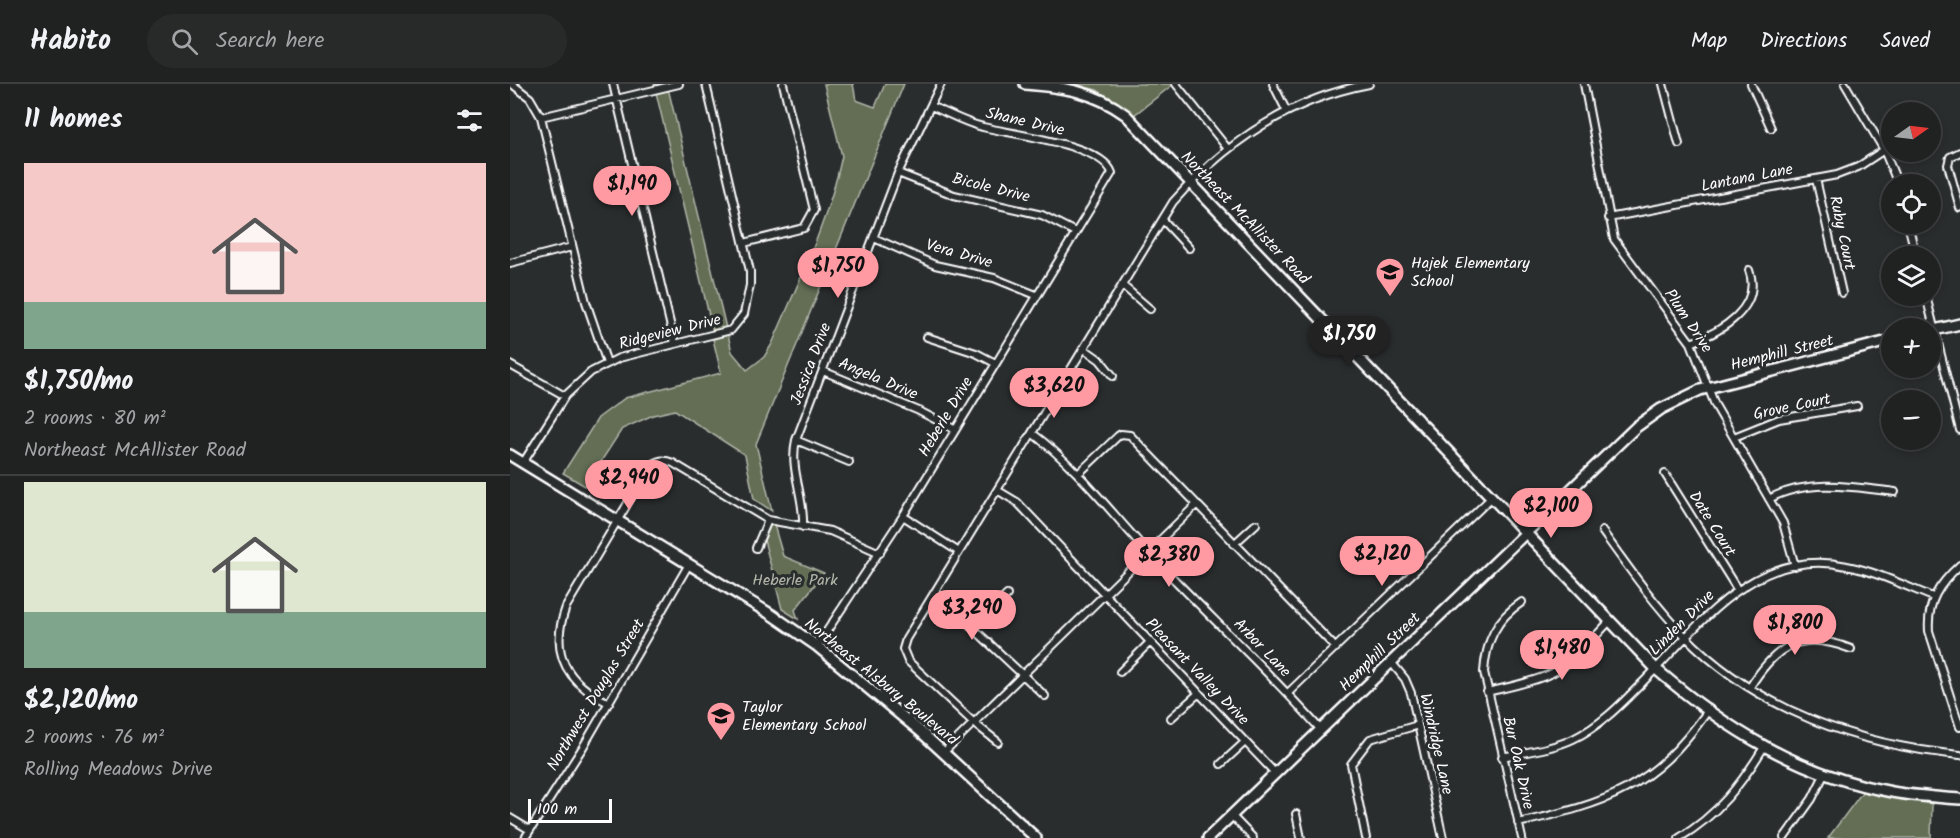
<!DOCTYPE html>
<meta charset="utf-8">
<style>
:root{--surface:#202222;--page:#282a2a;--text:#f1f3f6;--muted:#a2a4a5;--line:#3d3f40;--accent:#ff9aa2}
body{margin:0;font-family:Kalam,sans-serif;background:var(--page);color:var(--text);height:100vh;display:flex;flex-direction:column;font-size:22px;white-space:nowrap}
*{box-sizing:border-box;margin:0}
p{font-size:20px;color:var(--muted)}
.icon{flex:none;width:33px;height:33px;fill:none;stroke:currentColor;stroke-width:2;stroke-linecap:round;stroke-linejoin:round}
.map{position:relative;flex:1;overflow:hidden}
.drawer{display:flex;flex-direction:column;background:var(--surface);width:510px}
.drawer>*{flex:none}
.needle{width:39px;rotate:76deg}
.fabs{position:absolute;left:1371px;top:18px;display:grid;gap:12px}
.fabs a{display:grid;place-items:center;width:60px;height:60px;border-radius:50%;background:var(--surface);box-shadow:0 3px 9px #0003,0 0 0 2px var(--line);font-size:30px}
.scale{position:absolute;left:18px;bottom:15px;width:84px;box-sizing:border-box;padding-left:6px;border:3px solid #fff;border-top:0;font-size:16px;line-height:21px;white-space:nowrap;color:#fff;-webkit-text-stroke:4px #2a2d2e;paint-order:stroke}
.price{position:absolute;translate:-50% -51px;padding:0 14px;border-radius:21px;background:var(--accent);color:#111;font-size:20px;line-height:39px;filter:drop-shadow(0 2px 3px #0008)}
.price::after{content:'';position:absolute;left:50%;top:36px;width:18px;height:14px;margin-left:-9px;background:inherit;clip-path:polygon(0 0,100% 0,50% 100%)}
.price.current{background:#222;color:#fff}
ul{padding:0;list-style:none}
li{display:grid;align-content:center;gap:12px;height:318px;padding:0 24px}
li+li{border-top:2px solid var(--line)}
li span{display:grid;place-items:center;height:186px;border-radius:0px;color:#555}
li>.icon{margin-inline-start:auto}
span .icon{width:108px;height:108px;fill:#fffc;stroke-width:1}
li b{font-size:26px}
h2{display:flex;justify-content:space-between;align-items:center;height:72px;padding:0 24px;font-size:26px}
header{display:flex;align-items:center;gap:36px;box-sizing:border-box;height:84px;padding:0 30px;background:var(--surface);border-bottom:2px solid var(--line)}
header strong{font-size:28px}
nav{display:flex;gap:33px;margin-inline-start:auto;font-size:21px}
.search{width:420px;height:54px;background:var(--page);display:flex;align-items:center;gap:15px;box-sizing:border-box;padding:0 21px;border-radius:33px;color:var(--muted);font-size:22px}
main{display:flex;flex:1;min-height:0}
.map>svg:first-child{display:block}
.green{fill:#646e55;stroke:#b2b6aa;stroke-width:1.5}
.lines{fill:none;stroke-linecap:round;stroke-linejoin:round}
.street-casing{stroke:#fff;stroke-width:10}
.secondary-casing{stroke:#fff;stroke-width:14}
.street{stroke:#2a2d2e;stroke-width:6}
.secondary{stroke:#2a2d2e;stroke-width:9}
.labels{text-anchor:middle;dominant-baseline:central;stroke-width:6;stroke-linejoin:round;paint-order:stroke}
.street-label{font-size:16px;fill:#fff;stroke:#2a2d2e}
.poi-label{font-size:16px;fill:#fff;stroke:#2a2d2e;text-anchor:start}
.park-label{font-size:16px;fill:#b2b6aa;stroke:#2a2d2e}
</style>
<header>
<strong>Habito</strong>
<div class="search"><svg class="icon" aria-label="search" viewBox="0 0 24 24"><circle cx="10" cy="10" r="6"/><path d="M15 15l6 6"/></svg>Search here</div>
<nav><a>Map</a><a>Directions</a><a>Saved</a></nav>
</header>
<main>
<section class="drawer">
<h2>11 homes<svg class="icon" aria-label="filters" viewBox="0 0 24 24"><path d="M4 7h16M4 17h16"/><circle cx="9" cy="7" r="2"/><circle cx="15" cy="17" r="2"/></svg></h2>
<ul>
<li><span style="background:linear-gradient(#f6c9c9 75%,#7fa58c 0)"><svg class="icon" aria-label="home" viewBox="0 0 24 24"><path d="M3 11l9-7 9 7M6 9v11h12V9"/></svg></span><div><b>$1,750/mo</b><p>2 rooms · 80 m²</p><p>Northeast McAllister Road</p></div></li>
<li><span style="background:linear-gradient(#dfe7d0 70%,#7fa58c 0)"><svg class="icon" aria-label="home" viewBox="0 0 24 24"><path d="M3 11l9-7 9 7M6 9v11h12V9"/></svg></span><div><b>$2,120/mo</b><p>2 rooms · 76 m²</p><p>Rolling Meadows Drive</p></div></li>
</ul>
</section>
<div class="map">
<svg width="1450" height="754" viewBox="0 0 1450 754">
<rect width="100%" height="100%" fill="#2a2d2e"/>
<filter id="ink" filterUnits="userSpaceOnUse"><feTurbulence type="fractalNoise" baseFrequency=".0167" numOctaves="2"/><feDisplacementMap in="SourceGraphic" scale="12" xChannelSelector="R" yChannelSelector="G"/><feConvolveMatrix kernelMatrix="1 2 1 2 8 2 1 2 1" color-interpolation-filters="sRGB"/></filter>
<g filter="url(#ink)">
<path class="green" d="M144,0H157L216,244L203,248Z
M314,0H343L346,16L365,23L375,0H394L246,360L262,427L244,415L235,371L165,326L143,331L112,345L75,402L53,389L88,334L115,314L211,289L203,255L218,251L222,268L237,286L254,273L262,260C288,199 318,138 332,72Z
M564,0H660L661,2L624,31L587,6Z
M264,441L273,472L314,489L285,526L288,535L272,525L254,456L260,442Z
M1353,707L1422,720L1421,754H1318Z"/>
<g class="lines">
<g class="street-casing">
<path id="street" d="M2,0L20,14L31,33L76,218L97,279
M103,0L165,260
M666,0L718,65
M763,0L776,26
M1074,0L1104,155L1181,259L1205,321L1273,439L1285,482
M1153,0L1169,60
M1241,0L1261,44
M1335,0L1374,66L1388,100
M31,33L169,0
M1450,68L1440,73L1438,81L1450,124
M388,89L444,111L532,131L565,148
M1306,95L1332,209
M1098,134L1327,91L1348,83L1374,66
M653,136L679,164
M1398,140L1406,172
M364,154L425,181L484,194L526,211
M234,159L294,144L304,126L273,0
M0,179L62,163
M612,201L640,225
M1416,212L1450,346
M417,253L466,269L485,279
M1181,259C1210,248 1253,224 1239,186
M573,264L590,276L603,292
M0,281L55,312
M313,287L409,327L444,345
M522,349C566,382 599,426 636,466C693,527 755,583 811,646
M1224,353L1269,335L1347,322
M286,356L339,378
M13,379L55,312L81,288L109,274L221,246L234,230L240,201V187L196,0
M568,390L608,352L611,350L620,351L826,564
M1155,390L1227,505
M487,406L507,418L765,689
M1259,415C1297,394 1345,403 1385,408
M393,432L449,468
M293,443C295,413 279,386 286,356L388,89L431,0
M1092,447C1118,483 1143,519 1174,551C1247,626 1348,661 1450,671
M724,460L746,440
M246,464L258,436
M1450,481C1429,500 1417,518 1419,547L1450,643
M425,508L535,612
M464,543L497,511
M307,562L393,432L602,89C593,60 500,50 473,43C455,39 438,29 421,22
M881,578L895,595L901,609L933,754
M610,588L640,558
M1240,603C1267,560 1291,546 1341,565
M977,608C998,603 1020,599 1040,590C1064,579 1082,555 1100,537
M778,609L982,413
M99,619C56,599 39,569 56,523L140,382C148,376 153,375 163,379L258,436L320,447L370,469
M661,634L689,609
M488,658L464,639L398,577L393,565L396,555L663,118C716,58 780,15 859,0
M434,668L686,421
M992,673C1015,668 1042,665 1063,655C1094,640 1116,615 1140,591C1193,536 1249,462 1337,482C1367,488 1395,502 1423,513
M711,680L735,658
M786,730L791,754
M721,731L743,754
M0,734L20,746
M1008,739C1098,719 1142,705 1197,628
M15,754L73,663L179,480
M856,754L841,680L860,655L908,641
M1012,754L974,588C976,557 986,535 1012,518
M1169,754C1207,732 1232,699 1254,663
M1274,754L1302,715L1315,689"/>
</g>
<g class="secondary-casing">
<path id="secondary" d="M515,0C553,3 584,7 616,31L1146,585C1214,644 1291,692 1382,708C1404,712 1427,713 1450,715
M1420,247L1450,240
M0,371L262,531L307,562L410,647L526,754
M698,754L1126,343L1151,325L1190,306L1382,256"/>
</g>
<use href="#street" class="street"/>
<use href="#secondary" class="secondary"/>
</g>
</g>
<defs>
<g id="school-pin" transform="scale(1.5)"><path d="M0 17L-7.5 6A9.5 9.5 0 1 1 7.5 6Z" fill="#ff9aa2" stroke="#2a2d2e"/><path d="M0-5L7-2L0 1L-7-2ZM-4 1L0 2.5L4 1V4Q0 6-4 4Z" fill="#111"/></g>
</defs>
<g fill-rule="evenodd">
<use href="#school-pin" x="880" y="188"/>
<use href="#school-pin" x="211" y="632"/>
</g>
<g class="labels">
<g class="street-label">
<text transform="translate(515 38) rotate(13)">Shane Drive</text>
<text transform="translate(1237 94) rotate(-11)">Lantana Lane</text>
<text transform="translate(481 104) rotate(14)">Bicole Drive</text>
<text transform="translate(735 134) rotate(46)">Northeast McAllister Road</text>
<text transform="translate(1332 149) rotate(78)">Ruby Court</text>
<text transform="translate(449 170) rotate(16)">Vera Drive</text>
<text transform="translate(1178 237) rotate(56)">Plum Drive</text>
<text transform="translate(160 248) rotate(-14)">Ridgeview Drive</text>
<text transform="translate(1272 269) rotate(-14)">Hemphill Street</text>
<text transform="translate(301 280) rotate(-69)">Jessica Drive</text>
<text transform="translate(368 295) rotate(23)">Angela Drive</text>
<text transform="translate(1282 323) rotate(-12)">Grove Court</text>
<text transform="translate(436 333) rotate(-59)">Heberle Drive</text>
<text transform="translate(1202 440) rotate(58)">Date Court</text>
<text transform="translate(1172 539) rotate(-45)">Linden Drive</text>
<text transform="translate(752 564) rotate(46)">Arbor Lane</text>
<text transform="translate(870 568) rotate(-44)">Hemphill Street</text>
<text transform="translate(687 588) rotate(46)">Pleasant Valley Drive</text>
<text transform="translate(371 598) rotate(39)">Northeast Alsbury Boulevard</text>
<text transform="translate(86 611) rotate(-59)">Northwest Douglas Street</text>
<text transform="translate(926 660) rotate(77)">Windridge Lane</text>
<text transform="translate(1008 679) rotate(77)">Bur Oak Drive</text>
</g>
<g class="poi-label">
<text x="901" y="179">Hajek Elementary<tspan x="901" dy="18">School</tspan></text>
<text x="232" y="623">Taylor<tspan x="232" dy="18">Elementary School</tspan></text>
</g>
<g class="park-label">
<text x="285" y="496">Heberle Park</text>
</g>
</g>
</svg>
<div class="fabs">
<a><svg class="needle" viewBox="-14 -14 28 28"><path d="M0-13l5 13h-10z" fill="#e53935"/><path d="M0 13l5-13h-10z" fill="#a2a4a5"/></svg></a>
<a><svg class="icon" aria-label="locate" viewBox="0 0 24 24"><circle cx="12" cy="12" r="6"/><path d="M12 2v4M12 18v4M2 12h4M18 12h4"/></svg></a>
<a><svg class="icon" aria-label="layers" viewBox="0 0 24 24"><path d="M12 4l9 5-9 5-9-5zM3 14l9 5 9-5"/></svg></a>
<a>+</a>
<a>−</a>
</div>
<div class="scale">100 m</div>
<b class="price" style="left:122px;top:133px">$1,190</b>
<b class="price" style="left:328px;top:215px">$1,750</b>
<b class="price current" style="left:839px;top:283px">$1,750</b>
<b class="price" style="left:544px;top:335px">$3,620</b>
<b class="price" style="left:119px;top:427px">$2,940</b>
<b class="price" style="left:1041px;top:455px">$2,100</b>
<b class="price" style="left:872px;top:503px">$2,120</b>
<b class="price" style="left:659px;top:504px">$2,380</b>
<b class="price" style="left:462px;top:557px">$3,290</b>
<b class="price" style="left:1285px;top:572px">$1,800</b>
<b class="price" style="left:1052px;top:597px">$1,480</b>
</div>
</main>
